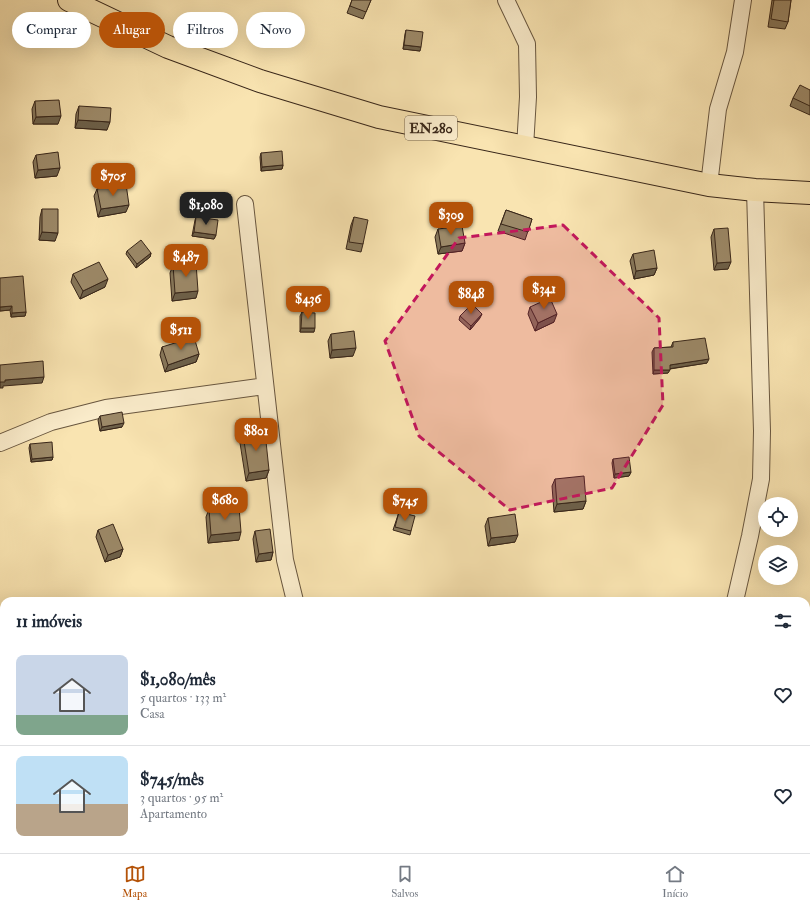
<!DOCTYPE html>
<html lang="pt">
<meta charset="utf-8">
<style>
:root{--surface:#fff;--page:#f2f2f3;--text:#1f2937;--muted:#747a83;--line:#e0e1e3;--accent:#b45309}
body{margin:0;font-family:"IM FELL Double Pica",serif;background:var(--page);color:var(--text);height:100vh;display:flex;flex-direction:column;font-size:15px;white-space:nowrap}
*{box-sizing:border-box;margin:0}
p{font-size:13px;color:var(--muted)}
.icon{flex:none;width:22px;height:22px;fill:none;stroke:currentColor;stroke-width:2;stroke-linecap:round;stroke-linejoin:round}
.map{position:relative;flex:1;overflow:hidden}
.drawer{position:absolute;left:0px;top:597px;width:810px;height:256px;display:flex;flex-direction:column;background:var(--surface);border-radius:12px 12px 0 0;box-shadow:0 4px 16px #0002}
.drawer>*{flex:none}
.banner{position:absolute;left:12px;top:12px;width:400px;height:36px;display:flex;gap:8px}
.fabs{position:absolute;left:758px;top:497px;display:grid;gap:8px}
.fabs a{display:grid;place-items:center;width:40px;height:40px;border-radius:50%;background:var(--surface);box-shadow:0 4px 16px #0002;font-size:20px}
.price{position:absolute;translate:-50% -34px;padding:0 9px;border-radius:8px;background:var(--accent);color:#fff;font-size:13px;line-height:26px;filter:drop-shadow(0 1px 2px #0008)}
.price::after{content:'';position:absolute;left:50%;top:24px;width:12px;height:9px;margin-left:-6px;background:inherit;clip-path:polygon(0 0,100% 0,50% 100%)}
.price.selected{background:#222;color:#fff}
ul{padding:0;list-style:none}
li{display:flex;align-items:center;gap:12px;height:100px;padding:0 16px}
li+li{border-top:1px solid var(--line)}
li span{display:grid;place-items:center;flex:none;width:112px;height:80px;border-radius:8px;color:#555}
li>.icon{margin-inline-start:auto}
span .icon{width:48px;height:48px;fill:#fffc;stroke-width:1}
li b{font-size:17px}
h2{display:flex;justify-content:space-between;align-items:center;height:48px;padding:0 16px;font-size:17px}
.pill{padding:0 14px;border-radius:18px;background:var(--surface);box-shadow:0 4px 16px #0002;font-size:14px;line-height:36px}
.pill.selected{background:var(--accent);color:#fff}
.dock{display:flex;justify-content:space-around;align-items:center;height:56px;border-top:1px solid var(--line);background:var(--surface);font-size:11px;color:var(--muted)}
.dock a{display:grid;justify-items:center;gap:2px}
.dock .selected{color:var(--accent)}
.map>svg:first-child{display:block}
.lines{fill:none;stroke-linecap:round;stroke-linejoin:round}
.minor-casing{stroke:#68563f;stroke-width:18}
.primary-casing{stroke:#382619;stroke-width:24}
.minor{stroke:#fbedcc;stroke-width:16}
.primary{stroke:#f9e4b1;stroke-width:22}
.wall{fill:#867659;stroke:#382619}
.shaded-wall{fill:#6d6049;stroke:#382619}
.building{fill:#9c8968;stroke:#382619}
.marked{fill:#c2185b;fill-opacity:0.2;stroke:#c2185b;stroke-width:3;stroke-dasharray:8 5;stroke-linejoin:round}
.labels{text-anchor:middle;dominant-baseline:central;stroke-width:4;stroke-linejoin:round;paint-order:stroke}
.shield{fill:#fbedcc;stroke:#72624f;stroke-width:1}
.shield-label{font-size:14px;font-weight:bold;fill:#382619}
</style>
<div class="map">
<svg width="810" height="853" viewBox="0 0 810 853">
<rect width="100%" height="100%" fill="#f9e4b1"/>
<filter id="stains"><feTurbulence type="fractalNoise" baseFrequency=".005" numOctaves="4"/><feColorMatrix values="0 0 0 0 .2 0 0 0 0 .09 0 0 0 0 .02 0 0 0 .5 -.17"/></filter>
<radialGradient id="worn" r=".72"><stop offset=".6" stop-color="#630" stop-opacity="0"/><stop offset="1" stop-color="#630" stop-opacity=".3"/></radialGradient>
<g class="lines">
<g class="minor-casing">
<path id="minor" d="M506,0L527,44L528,97L525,147
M709,185L718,109L735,52L743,0
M245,204L285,560L295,601
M0,443L51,422L106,408L265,386
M735,601L750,536L761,479L762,431L755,190
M354,849L356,853
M730,849L731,853"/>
</g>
<g class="primary-casing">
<path id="primary" d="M69,0L168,47L260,81L379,117L709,185L755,190L810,193"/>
</g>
<use href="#minor" class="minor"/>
<use href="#primary" class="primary"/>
</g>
<path class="wall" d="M352,0H371L363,19L347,13Z
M772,0H791L788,22L785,29L768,27Z
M406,30L420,51L403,49L405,34Z
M810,90V115L790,106L793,98Z
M35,101L58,124H33L32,109Z
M79,106L107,130L75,128L76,114Z
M261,153L283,165L282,169L261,171L260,157Z
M36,155L57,176L35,178L33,162Z
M97,189L126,212L98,217L94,196Z
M42,209L55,241L39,240L40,217Z
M506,210L532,219L525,240L498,231Z
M196,217L216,235L214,239L192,236L195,220Z
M354,217L363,244L361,252L346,249L351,225Z
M438,229L465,243L462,251L438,254L435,237Z
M714,229L728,269L714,270L711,237Z
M127,251L151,253L150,257L136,268L126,254Z
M633,254L657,268L654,275L634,279L630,261Z
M173,265L196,298L172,301L170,273Z
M73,274L105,287L80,299L71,282Z
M0,278L26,312L25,316L11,317L10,310L0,311Z
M530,307L554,322L535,331L528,314Z
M302,312L314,332H300V316Z
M460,316L480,318L470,330L459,320Z
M331,334L353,356L330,358L328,341Z
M673,342L707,363L670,369L668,373L653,374L652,352L654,348L671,347Z
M162,347L199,354L196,362L165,372L160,355Z
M100,416L122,427L100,431L98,420Z
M243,435L269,470L266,478L246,481L240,443Z
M30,444L53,457L52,460L31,462L29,448Z
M613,459L631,472L629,476L614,478L612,463Z
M555,479L586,501L583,509L554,512L552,486Z
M209,509L239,540L208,543L206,517Z
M399,512L411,531L410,535L393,530Z
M488,518L515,542L488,546L485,526Z
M98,530L123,549L120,557L105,562L96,537Z
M255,531L273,552L271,560L256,562L253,539Z
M810,793V813L806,812V805Z"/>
<path class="shaded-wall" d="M404,45L421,47L420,51L403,49Z
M61,116L58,124H33L36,117Z
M78,120L110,122L107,130L75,128Z
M283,165L282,169L261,171L262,167Z
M60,168L57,176L35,178L38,170Z
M129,205L126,212L98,217L101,209Z
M42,232L58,233L55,241L39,240Z
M194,232L216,235L214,239L192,236Z
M465,243L462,251L438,254L441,247Z
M151,253L150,257L136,268L137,264Z
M731,262L728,269L714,270L717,263Z
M657,268L654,275L634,279L636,271Z
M108,279L105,287L80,299L83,291Z
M198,291L196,298L172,301L175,293Z
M12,306L10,310L0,311V307Z
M26,312L25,316L11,317L12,313Z
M482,314L480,318L470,330L471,326Z
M557,314L554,322L535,331L538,323Z
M301,328H315L314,332H300Z
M356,348L353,356L330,358L332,350Z
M199,354L196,362L165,372L168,365Z
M709,359L707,363L668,369L670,365Z
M654,370H670L668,373L653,374Z
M44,377L42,383L3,386V388H0V382L5,380Z
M124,423L122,427L100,431L102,427Z
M53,457L52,460L31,462L32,459Z
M269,470L266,478L246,481L249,473Z
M631,472L629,476L614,478L615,474Z
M586,501L583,509L554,512L557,504Z
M241,532L239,540L208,543L211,535Z
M518,535L515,542L488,546L491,538Z
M123,549L120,557L105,562L108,555Z
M273,552L271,560L256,562L259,554Z"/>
<path class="building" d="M352,0H371L366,12L350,6Z
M774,0H791L788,22L771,19Z
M406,30L423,32L421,47L404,45Z
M800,85L810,90V106L793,98Z
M59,100L61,116L36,117L35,101Z
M79,106L111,108L110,122L78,120Z
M282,151L283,165L262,167L261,153Z
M58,152L60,168L38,170L36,155Z
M126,184L129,205L101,209L97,189Z
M42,209H58V233L42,232Z
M506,210L532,219L528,232L501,224Z
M196,217L218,220L216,235L194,232Z
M354,217L368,220L363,244L349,242Z
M462,226L465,243L441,247L438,229Z
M728,228L731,262L717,263L714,229Z
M141,240L151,253L137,264L127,251Z
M654,250L657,268L636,271L633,254Z
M99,262L108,279L83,291L73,274Z
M196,263L198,291L175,293L173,265Z
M23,276L26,312L12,313V306L0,307V278Z
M550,298L557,314L538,323L530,307Z
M472,304L482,314L471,326L460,316Z
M302,312L315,313V328H301Z
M354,331L356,348L332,350L331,334Z
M194,337L199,354L168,365L162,347Z
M705,338L709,359L670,365V370H654V348L673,347V342Z
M43,361L44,377L5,380V382H0V365Z
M122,412L124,423L102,427L100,416Z
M265,432L269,470L249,473L243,435Z
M52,442L53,457L32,459L30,444Z
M629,457L631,472L615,474L613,459Z
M584,476L586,501L557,504L555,479Z
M239,507L241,532L211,535L209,509Z
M399,512L415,516L411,531L395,527Z
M515,514L518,535L491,538L488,518Z
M113,524L123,549L108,555L98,530Z
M270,529L273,552L259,554L255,531Z
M810,794V805L807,804Z
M304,849H309L319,852V853H303Z"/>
<path class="marked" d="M563,225L659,318L663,405L612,488L510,510L419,436L385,341L459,238Z"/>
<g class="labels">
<rect class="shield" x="405" y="116" width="52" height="24" rx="3"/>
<g class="shield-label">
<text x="431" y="128">EN280</text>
</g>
</g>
<rect width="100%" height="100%" filter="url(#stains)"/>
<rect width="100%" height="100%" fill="url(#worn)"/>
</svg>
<div class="fabs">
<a><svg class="icon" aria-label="locate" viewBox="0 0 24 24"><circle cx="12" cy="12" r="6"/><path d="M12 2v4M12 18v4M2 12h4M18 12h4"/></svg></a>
<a><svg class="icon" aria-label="layers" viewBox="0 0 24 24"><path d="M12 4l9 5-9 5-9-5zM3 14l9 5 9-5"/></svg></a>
</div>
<b class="price" style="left:113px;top:197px">$705</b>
<b class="price selected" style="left:206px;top:226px">$1,080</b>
<b class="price" style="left:451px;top:236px">$309</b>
<b class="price" style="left:186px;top:278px">$487</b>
<b class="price" style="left:544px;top:310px">$341</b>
<b class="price" style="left:471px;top:315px">$848</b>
<b class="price" style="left:308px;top:320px">$436</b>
<b class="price" style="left:181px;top:351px">$511</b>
<b class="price" style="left:256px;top:452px">$801</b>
<b class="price" style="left:225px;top:521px">$680</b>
<b class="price" style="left:405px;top:522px">$745</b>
<div class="banner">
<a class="pill">Comprar</a>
<a class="pill selected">Alugar</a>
<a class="pill">Filtros</a>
<a class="pill">Novo</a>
</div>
<section class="drawer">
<h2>11 imóveis<svg class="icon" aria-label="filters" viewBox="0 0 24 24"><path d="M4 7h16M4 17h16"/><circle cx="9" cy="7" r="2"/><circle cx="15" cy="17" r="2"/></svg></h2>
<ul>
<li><span style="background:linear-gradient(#c9d6e8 75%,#7fa58c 0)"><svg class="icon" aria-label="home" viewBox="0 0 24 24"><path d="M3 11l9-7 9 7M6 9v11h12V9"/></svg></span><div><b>$1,080/mês</b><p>5 quartos · 133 m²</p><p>Casa</p></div><svg class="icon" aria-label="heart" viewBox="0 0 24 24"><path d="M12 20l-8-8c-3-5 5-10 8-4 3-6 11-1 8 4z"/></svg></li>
<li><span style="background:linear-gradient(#bfe0f5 60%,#b9a48a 0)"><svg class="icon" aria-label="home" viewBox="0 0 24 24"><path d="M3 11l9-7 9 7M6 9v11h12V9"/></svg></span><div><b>$745/mês</b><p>3 quartos · 95 m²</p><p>Apartamento</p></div><svg class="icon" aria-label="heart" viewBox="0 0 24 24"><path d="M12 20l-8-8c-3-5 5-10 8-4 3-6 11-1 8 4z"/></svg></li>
</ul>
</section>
</div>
<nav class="dock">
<a class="selected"><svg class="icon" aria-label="map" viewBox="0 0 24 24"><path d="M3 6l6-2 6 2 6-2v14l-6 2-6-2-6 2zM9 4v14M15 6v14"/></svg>Mapa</a>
<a><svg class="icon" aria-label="saved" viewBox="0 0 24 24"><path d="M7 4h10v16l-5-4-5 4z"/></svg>Salvos</a>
<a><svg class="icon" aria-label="home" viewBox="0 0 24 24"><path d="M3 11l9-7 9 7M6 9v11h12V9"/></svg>Início</a>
</nav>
